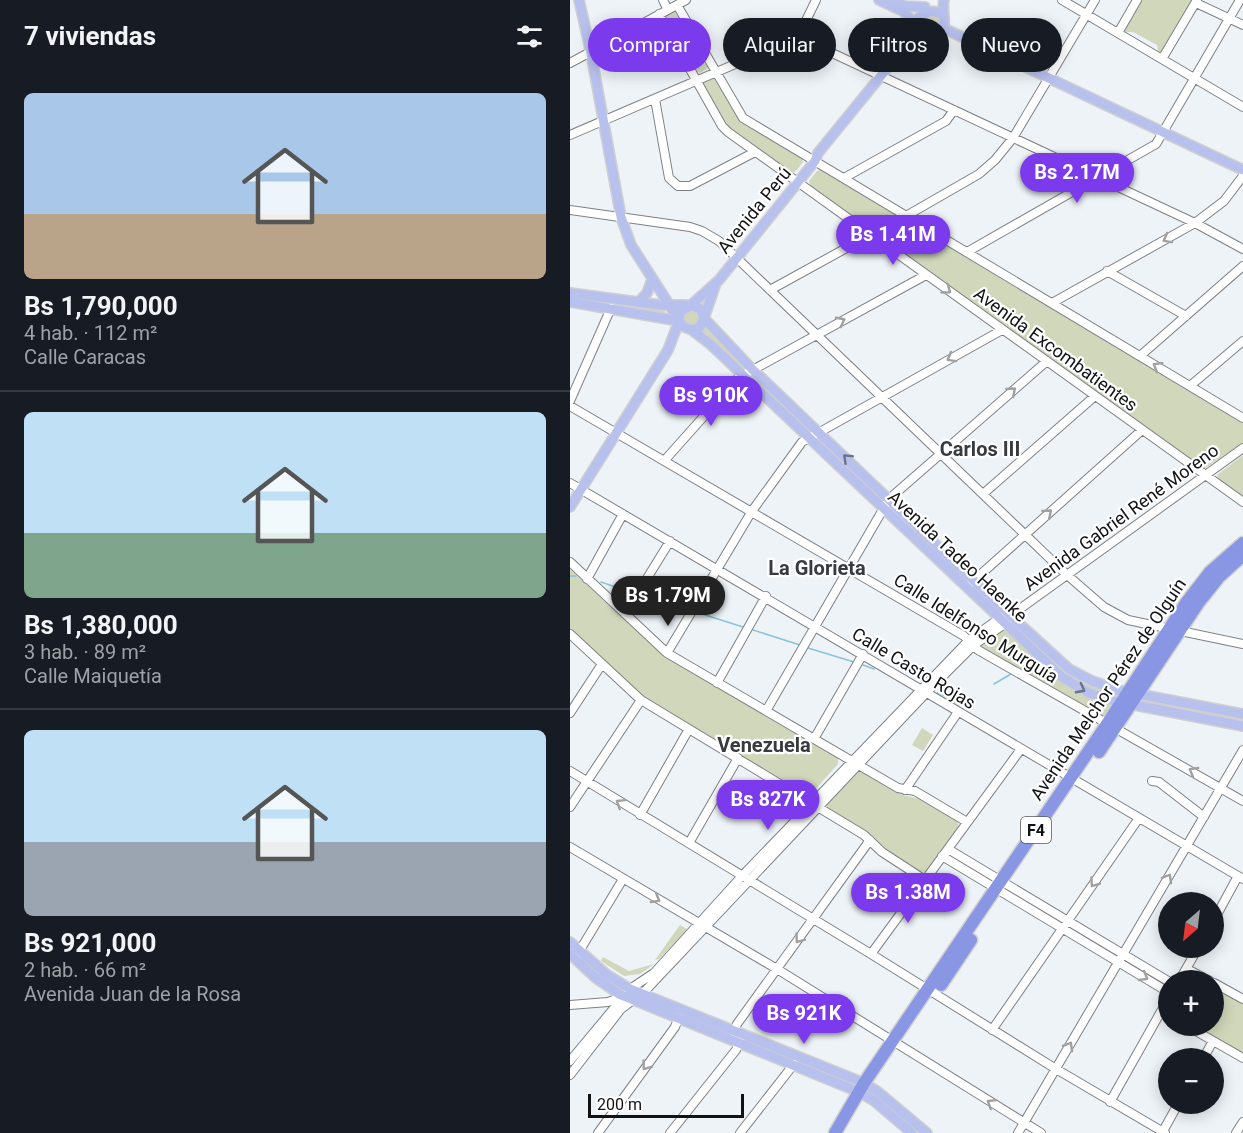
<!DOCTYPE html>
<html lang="es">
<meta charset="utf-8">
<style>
:root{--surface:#171b24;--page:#20242c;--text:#f1f3f6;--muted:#9ea1a6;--line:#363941;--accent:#7c3aed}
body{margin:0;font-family:Roboto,sans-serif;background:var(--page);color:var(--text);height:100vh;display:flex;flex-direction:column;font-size:22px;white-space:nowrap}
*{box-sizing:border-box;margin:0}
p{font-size:20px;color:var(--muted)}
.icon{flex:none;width:33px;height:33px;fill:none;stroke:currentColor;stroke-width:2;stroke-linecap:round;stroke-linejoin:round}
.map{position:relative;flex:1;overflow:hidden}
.panel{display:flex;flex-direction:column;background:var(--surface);width:570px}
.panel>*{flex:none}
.hud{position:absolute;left:18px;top:18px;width:564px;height:54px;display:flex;gap:12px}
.needle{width:39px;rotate:208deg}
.controls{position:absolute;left:588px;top:892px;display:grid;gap:12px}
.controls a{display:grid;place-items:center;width:66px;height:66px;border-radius:50%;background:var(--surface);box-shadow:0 3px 15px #0003;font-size:30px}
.scale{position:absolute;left:18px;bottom:15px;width:156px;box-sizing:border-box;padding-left:6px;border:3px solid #111214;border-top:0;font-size:16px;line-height:21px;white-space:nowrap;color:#111214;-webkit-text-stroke:4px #fff;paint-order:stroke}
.price{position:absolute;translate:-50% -51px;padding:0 14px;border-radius:21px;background:var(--accent);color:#fff;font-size:20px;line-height:39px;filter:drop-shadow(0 2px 3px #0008)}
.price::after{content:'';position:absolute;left:50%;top:36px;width:18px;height:14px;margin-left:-9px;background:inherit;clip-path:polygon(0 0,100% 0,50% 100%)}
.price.current{background:#222;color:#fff}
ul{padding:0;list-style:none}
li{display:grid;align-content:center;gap:12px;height:318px;padding:0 24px}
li+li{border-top:2px solid var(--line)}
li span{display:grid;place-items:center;height:186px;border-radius:9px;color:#555}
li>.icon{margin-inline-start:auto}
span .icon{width:108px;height:108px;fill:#fffc;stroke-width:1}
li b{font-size:26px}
h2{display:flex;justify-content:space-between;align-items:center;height:72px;padding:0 24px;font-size:26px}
.pill{padding:0 21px;border-radius:27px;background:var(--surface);box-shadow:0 3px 15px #0003;font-size:21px;line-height:54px}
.pill.current{background:var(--accent);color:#fff}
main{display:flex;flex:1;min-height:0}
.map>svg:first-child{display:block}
.green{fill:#d0d7ba}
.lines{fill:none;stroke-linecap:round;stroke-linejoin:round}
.stream{stroke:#8bc2d8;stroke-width:1.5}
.minor-casing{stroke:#7d8186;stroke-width:10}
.major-casing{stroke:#cfd0d0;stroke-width:12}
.highway-casing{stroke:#cfd0d0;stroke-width:15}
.minor{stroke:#fff;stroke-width:8}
.major{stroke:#b8c0ee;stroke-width:9}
.highway{stroke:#8996e3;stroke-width:12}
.oneway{stroke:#a0a0a1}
.oneway2{stroke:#6d728c}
.labels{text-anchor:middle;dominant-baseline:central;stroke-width:4.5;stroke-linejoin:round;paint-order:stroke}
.shield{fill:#fff;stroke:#58595a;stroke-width:1.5}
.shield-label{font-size:16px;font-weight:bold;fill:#111214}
.street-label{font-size:18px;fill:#111214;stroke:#fff}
.neighbourhood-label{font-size:20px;font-weight:bold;fill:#373b3f;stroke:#fff}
</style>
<main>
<section class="panel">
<h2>7 viviendas<svg class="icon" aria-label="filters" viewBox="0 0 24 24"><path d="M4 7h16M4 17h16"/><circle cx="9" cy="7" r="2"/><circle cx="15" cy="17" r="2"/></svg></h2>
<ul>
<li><span style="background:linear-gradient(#a9c7e8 65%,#b9a48a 0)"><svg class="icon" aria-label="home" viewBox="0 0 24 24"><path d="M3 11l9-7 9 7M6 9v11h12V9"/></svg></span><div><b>Bs 1,790,000</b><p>4 hab. · 112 m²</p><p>Calle Caracas</p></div></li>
<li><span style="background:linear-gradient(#bfe0f5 65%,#7fa58c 0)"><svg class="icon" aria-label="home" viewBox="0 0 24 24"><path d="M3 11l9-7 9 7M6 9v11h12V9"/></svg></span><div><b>Bs 1,380,000</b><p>3 hab. · 89 m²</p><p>Calle Maiquetía</p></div></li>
<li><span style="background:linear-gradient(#bfe0f5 60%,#9aa5b1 0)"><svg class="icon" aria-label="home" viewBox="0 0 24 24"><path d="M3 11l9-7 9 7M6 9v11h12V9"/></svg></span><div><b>Bs 921,000</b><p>2 hab. · 66 m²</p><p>Avenida Juan de la Rosa</p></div></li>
</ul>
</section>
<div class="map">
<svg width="673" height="1133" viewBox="0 0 673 1133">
<rect width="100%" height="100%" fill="#eef3f8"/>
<path class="green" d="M569,0H623L592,53L588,51L587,45L563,32H556L553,30Z
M104,10L137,66V69L130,73L126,71L96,18V14Z
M352,13L369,17C370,28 361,34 352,29L348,22Z
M143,77L169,119L232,158L233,162L226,171L221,173L157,127L133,85V82Z
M251,169L568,358L673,423V443L632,470L241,187L239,181L247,171Z
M0,297L93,309L96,314L0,299Z
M115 318a7 7 0 1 1 14 0a7 7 0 1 1-14 0Z
M136,326L174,364V369H172L131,332Z
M673,455V497L649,480L647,475Z
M0,569L94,656L268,756V764L242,793L235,796L73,698L0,631Z
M442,622L471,649L553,695L551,699L520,690L495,675Z
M433,629L436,630C457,648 475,672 499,687C513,696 528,699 543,706L536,720L409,647Z
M364,693L391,700L407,697L387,708Z
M352,728L363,735L353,751L342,745Z
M287,769L333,795L350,799L387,820L389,828L358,871C344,877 311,843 299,834C285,826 271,818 257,809L256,802Z
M110,925L117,929L115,932L89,959L85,960Z
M33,957L59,971L84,964L70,974L54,976L31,961Z
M644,988L673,1004V1055L621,1026H644Z"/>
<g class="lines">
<path class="stream" d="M0,576H6
M31,582L63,593
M72,596L116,610
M129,613L173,627
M183,630L230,645
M238,648L284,662
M293,665L304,669
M452,668L468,665
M498,673L532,691L548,695
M424,684L441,674
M367,693L386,699H397
M572,701L673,721"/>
<g class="minor-casing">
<path id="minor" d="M93,0L98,10
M492,0L673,107
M626,3L673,25
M107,5L173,118L673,418
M89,14L152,126L158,132L673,502
M548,33L567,0
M228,37L625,223L673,249
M592,59L627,0
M0,63L116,0
M85,99L99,178L108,186H120L185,152
M0,135L228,37L246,0
M274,178L376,121L384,110
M0,210L120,227L132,231L149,241L496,574L534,607L558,620L673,644
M336,216L409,174L425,160L443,138L525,0
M397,252L586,144L670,0
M537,271L616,316
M200,290L300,235
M482,303L625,223L654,201L673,176
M570,356L673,266
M620,386L673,341
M0,401L41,308
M0,406L394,636L408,650L673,801
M94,461L168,378L356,275
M0,483L673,879
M413,494L525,396
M0,562L97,653L328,788L345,791L397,822
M17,579L53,514
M401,583L572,430
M55,614L100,541
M0,634L71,700L294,835L312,852L355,880
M97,653L182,511L232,442L432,330
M147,683L196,596
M196,711L319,499L477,361
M0,713L32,664
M244,739L293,654
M0,771L301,954L486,1069L595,1133
M582,781L589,782L634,817
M335,790L388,712
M0,807L71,700
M70,815L119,729
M119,843L168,758
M0,847L207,969L471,1133
M378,849L598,981
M372,856L598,992
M644,920L668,876
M301,954L451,749
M7,955L53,879
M617,969L640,981
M609,981L628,948
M644,983L673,999
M0,1005L38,1002L52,997
M617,1026L673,1058
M422,1030L569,818
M163,1035L167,1024L300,840
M633,1059L643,1041
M0,1061L60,989L84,973L172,876L399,640L430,618L447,611L673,448
M0,1075L51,1009L75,991L357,692L404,645L439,621
M540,1102L598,999
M28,1133L105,1027L110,1014
M100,1133L166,1050L171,1038
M170,1133L224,1064
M448,1133L673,750
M592,1133L608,1104
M666,1133L673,1122"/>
</g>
<g class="major-casing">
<path id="major" d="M9,0L21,53L51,217L61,245L109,320
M309,0L333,11L344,23
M325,2L335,6L355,7
M373,28L673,170
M363,36C325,40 352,0 373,15
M334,57C337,54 340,49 344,46C353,39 372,38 374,24C375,16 372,9 374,0
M0,293L90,305C103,306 121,302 131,310L134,318L130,327L122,330L114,327L109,321L110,312L120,306
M0,302L109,321
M69,302L77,293L82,280
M120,306L149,280L245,161L248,153L336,45L345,29
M134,318L183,370L443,618L499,669L522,681L547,690L673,714
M134,318L145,286
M122,330L140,344L492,677L519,693L544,701L673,726
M0,507L98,350L109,321
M0,942L36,974L60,989L294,1083L307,1091L357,1133
M0,954L26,978L49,994L289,1092L303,1100L342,1133"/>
</g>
<g class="highway-casing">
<path id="highway" d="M529,752L629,602L649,577L673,555
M371,985L401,940
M265,1133L294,1083L537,724L616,603L640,572L673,543"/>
</g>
<use href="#minor" class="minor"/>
<use href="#major" class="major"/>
<use href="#highway" class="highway"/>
</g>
<defs><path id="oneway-chevron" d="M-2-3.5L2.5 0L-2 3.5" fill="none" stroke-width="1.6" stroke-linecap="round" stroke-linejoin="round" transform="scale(1.5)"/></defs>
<g class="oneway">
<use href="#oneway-chevron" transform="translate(597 239) rotate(151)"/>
<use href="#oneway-chevron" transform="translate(377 290) rotate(36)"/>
<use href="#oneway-chevron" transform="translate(271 321) rotate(-28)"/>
<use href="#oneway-chevron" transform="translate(381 358) rotate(151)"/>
<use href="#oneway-chevron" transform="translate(587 366) rotate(-149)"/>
<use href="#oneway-chevron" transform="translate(442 391) rotate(-41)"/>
<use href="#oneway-chevron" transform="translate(478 513) rotate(-41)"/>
<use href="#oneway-chevron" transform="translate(623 771) rotate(-150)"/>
<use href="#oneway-chevron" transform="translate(50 803) rotate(-148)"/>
<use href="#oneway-chevron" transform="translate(598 878) rotate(-60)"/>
<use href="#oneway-chevron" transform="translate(524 883) rotate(125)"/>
<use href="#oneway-chevron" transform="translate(86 899) rotate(30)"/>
<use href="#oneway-chevron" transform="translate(229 939) rotate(126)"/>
<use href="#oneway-chevron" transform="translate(574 977) rotate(31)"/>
<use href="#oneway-chevron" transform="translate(499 1046) rotate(-60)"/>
<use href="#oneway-chevron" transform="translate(76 1066) rotate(126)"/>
<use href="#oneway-chevron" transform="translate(421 1103) rotate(-148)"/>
</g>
<g class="oneway2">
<use href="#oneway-chevron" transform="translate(277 458) rotate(-136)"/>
<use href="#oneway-chevron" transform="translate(511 689) rotate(28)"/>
</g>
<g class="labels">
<rect class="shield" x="451" y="817" width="30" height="26" rx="4.5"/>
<g class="shield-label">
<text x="466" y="830">F4</text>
</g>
<g class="street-label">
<text transform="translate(184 210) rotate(-51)">Avenida Perú</text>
<text transform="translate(486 349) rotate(36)">Avenida Excombatientes</text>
<text transform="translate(551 517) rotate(-36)">Avenida Gabriel René Moreno</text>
<text transform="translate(388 556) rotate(43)">Avenida Tadeo Haenke</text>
<text transform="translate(406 628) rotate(32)">Calle Idelfonso Murguía</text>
<text transform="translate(344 668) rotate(31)">Calle Casto Rojas</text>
<text transform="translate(538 689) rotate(-56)">Avenida Melchor Pérez de Olguín</text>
</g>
<g class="neighbourhood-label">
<text x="410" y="449">Carlos III</text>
<text x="247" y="568">La Glorieta</text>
<text x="194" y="745">Venezuela</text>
</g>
</g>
</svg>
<div class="controls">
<a><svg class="needle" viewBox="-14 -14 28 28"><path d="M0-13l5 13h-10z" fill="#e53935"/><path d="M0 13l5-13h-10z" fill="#9ea1a6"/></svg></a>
<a>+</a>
<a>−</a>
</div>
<div class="scale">200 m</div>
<b class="price" style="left:507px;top:204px">Bs 2.17M</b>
<b class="price" style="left:323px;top:266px">Bs 1.41M</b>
<b class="price" style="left:141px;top:427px">Bs 910K</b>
<b class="price current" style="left:98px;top:627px">Bs 1.79M</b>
<b class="price" style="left:198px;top:831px">Bs 827K</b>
<b class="price" style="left:338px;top:924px">Bs 1.38M</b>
<b class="price" style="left:234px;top:1045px">Bs 921K</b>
<div class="hud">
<a class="pill current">Comprar</a>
<a class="pill">Alquilar</a>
<a class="pill">Filtros</a>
<a class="pill">Nuevo</a>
</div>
</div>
</main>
